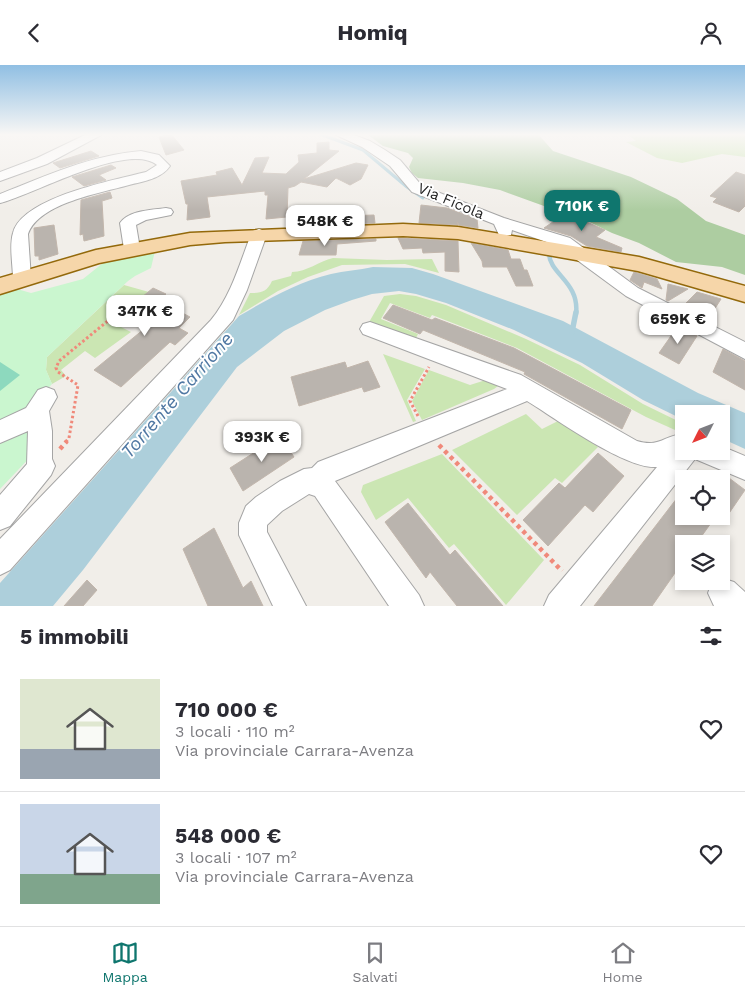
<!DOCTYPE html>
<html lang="it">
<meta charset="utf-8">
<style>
:root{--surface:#fff;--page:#f7f7f7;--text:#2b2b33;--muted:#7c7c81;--line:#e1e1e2;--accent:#0f766e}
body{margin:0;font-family:"Work Sans",sans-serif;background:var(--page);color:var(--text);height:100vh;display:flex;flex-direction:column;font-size:19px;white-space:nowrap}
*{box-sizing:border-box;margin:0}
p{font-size:16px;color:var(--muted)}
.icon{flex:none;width:28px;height:28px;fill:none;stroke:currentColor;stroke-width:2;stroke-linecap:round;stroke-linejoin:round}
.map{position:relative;height:541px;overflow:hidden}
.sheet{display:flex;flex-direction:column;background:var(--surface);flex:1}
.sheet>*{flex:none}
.needle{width:32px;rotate:228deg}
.buttons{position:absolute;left:675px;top:340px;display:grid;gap:10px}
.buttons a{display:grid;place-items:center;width:55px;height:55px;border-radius:0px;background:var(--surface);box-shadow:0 2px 8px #0003;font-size:25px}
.price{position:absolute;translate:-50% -42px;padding:0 11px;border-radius:10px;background:#fff;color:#222;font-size:16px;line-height:32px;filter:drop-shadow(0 1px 2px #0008)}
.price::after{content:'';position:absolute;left:50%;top:30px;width:15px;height:11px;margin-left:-8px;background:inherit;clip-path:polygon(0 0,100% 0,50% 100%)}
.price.on{background:var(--accent);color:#fff}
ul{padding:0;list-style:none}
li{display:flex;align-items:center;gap:15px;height:125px;padding:0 20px}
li+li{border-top:1px solid var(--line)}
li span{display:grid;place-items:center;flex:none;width:140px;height:100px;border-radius:0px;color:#555}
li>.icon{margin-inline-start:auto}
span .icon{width:60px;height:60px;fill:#fffc;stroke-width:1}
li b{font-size:21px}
h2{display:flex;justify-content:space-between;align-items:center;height:60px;padding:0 20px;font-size:21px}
header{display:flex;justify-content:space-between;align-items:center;height:65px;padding:0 20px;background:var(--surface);font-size:22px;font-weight:700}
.menu{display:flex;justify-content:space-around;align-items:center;height:70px;border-top:1px solid var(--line);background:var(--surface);font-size:14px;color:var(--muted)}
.menu a{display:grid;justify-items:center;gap:2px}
.menu .on{color:var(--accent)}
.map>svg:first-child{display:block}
.grass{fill:#cbe6b3}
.forest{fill:#adcda1}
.park{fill:#caf6cf}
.pitch{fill:#8dd9be}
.water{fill:#adcfdb}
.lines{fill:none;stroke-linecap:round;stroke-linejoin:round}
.stream-far2{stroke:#adcfdb;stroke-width:3}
.stream-far1{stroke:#adcfdb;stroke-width:4.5}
.stream{stroke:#adcfdb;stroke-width:5.5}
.building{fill:#bab4ae;stroke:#c2b6ac}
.minor-casing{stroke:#a5a5a5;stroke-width:2}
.major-casing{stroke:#93690b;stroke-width:3}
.path-far1{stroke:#f0897a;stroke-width:3;stroke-dasharray:2.5 2.5;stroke-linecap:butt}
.path{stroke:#f0897a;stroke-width:4.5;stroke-dasharray:4 4;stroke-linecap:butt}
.minor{fill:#fff;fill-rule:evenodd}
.major{fill:#f6d6a9;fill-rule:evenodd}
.labels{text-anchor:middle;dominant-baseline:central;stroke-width:4;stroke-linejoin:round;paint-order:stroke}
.far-street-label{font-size:15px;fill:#212121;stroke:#fff}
.water-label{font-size:19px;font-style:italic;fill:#5078a3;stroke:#fff}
</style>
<header><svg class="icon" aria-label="back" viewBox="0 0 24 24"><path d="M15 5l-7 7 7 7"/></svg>Homiq<svg class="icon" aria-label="person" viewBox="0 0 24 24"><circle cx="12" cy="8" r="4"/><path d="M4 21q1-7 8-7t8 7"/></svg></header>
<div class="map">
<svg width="745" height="541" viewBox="0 0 745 541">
<rect width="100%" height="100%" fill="#f1eee9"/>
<path class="grass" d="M627,69H745V92L722,89L682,98L657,93L626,77L636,76Z
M333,193L387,195L432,194L439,208L405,199L342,200L308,212L278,226L239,250L250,228C261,228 267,227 272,216L291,211L292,207C307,207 319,196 333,193Z
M124,220L149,227L111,257L131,267L95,293L85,286L61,305L66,311L52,319L46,305L47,292Z
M400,229L416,231L446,240L526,274L580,300L643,339L684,359V369L646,352L517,283L432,250L430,253L390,238L381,254L418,269L415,275L368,259L384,231Z
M383,289L425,304L407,335L416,356L413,357Z
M429,305L470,320L489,314L497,317L498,321L494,324L422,355L412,336Z
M526,349L542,364L560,355L598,382L562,418L555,413L517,450L452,385Z
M442,389L544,495L506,540L454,479L449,483L408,433L376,455L361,427L363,420Z"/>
<path class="forest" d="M367,69H538L553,86L631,112L677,134L706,156L745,170V210L722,202L676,197L639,178L612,168L569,147L544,141L500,125L463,118L418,113L412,108L409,102L413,93L408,88L383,81Z"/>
<path class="park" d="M149,186H155L151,203L135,211L128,216L47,292L46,305L52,319L38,334L36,386L0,424V225L10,222L31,228L83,214L103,198Z"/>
<path class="pitch" d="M0,297L20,310L0,326Z"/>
<path class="water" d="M373,202L412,203L433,209L563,256L698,328L745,348V384L721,373V349H684V355L643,335L582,298L514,265L446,238L416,229L399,226L372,229L352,235L325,245L284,266L237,302L83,505L53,541H0V518L239,251C268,234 298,217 331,209C344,206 359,205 373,202Z"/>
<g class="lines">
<path class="stream-far2" d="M320,69L363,85L407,122L423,133"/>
<path class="stream-far1" d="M549,188C549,209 580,217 576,249"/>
<path class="stream" d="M572,267L576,247"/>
</g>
<path class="building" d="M171,69L184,85L166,90L159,72Z
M329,77V85L339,86L304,114L356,98L368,100L361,114L350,120L336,113L327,122L301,117L295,121L288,123L287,152L266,154L268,130H265V126L207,132L210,152L187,155L188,139H186L181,116L217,110L216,107L232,103L242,120L255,93L269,92L262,108L286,109L299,97L298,90L317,88V78Z
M91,86L99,91L60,103L53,98Z
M111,100L116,103L99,110L106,115L84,121L72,112Z
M736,107L745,110V141L739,147L713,137L717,133L710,131Z
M110,127L112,133L102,136L104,171L84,176L83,169L80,170L81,135Z
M421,140L447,143L477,154L478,163L459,160L457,157L458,160L419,158Z
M327,147H344V151L374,150L375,158L326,160Z
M566,148L605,165L596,172L622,183L621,187L587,181L571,171L544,163Z
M54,160L58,189L39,195V191H35L34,163Z
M398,173L458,176L459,207L445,206V187L423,188L422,183L403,184Z
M376,174V176L337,179L336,190H299L303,176Z
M471,178L508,185L511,194H520L524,205H527L533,221H516L507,202H483L482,196Z
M634,207L657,214L662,224L644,217L642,223L630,215Z
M668,219L688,224L668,236L666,235Z
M153,223L166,229L158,235L190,252L179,263L188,268L175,280L170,277L121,322L94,305L144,264L130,256L128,257L120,250Z
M697,227L721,234L707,256L688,246L693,240L686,238Z
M393,240L432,255L435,253L514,283L631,345L622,364L524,309L525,307L423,265L420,269L383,253Z
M678,261L697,271L679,299L659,288Z
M723,284L745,296V325L713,307Z
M368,296L380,322L364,327L362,322L299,341L291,312L345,297L347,303Z
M280,371L294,392L243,426L230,403Z
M598,388L624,411L593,447L585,440L548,481L523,455L559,418L565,423Z
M721,407L745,425L721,460Z
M684,424V451H716L696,479H684V495L652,541H594Z
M408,438L450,490L455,485L503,541H457L430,507L426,513L385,457Z
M214,463L243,523L251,516L263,541H208L183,484Z
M87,515L97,525L83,541H64Z"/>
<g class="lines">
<g class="minor-casing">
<path id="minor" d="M87,69H103L47,99L0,116V107L37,93Z
M334,69H351L370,76L385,85L400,95L422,121L504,153L570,173L638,223L745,277V294L626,231L558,181L512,165L511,170H499L494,159L412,127L390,101L362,82Z
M141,86L159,90L170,101C161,114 144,116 129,120C101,128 39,138 28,169L31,214L28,218L22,220L16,218L13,214C13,200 9,181 13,168C22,132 115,115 146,107L157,100C128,76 33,130 0,138V129C46,111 91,90 141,86Z
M166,143L171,144L173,147L171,150L146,155L136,160L140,184L138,188L132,189L126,188L124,184L120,158C129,145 152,145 166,143Z
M259,164L265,166L267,169L247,225L233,255L10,505L0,510V474L211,255C231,231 240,198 251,169L253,166Z
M370,257L521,310L637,376C660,383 664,370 684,369V386H721V381L745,391V415L695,394L580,541H544L549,530L657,402C626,405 555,353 527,336L335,416L419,530L424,541H389L315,431L309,429L282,446L267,460V467L306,541H273L239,470V458L246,441L256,432L280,416L304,404L312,403L318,397L507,324L363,269L360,264L363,259Z
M46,322L54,325L57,332L49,346L52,366V394L55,401L51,410L10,461L0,465V430L27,399L28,366L0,378V355L26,343L38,325Z
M721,513L734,517L745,527V541H714L708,528L712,517L721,516Z"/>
</g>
<g class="major-casing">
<path id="major" d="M403,159L458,162L639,192L745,221V237L638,206L458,174L403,171L225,177L190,180L99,198L0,229V213L96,185L190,168Z"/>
</g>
<path class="path-far1" d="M418,351L410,336L429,302
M66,377L69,373L78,320L58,307L56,303L59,296L109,255"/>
<path class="path" d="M439,380L562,506
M60,384L67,376"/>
<use href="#minor" class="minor"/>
<use href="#major" class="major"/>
</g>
<linearGradient id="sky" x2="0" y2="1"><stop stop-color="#90bfe3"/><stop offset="0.48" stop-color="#f9f7f5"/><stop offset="1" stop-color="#f9f7f5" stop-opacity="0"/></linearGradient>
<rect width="745" height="145" fill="url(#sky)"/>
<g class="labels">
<g class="far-street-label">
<text transform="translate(451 136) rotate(23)">Via Ficola</text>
</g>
<g class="water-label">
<text transform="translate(177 330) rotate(-49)">Torrente Carrione</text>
</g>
</g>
</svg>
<div class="buttons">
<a><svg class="needle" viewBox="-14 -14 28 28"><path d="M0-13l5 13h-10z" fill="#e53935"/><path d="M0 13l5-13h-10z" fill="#7c7c81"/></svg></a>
<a><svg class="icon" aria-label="locate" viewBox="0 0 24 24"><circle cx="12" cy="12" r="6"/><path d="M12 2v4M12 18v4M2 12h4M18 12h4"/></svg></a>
<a><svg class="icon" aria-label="layers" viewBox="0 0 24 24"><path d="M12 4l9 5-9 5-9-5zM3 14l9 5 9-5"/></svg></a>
</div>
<b class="price on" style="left:582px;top:167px">710K €</b>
<b class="price" style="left:325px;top:182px">548K €</b>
<b class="price" style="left:145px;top:272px">347K €</b>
<b class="price" style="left:678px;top:280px">659K €</b>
<b class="price" style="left:262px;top:398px">393K €</b>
</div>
<section class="sheet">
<h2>5 immobili<svg class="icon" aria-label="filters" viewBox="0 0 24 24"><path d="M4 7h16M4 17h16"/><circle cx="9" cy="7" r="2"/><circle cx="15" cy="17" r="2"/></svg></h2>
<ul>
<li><span style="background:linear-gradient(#dfe7d0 70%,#9aa5b1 0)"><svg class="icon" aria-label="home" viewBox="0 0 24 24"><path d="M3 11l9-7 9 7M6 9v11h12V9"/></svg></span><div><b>710 000 €</b><p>3 locali · 110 m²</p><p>Via provinciale Carrara-Avenza</p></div><svg class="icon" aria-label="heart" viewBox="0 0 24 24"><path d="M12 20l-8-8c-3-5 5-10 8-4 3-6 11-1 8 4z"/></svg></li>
<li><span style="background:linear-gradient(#c9d6e8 70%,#7fa58c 0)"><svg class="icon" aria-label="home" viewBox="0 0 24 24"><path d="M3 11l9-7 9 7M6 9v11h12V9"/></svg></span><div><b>548 000 €</b><p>3 locali · 107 m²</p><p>Via provinciale Carrara-Avenza</p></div><svg class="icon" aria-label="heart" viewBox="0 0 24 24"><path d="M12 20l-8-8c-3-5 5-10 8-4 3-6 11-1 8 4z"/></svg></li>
</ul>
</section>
<nav class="menu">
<a class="on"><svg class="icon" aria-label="map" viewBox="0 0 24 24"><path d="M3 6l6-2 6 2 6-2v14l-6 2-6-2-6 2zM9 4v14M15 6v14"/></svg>Mappa</a>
<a><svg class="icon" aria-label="saved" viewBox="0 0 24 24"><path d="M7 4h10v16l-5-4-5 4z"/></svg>Salvati</a>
<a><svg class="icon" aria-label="home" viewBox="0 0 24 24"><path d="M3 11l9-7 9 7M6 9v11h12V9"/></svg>Home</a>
</nav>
